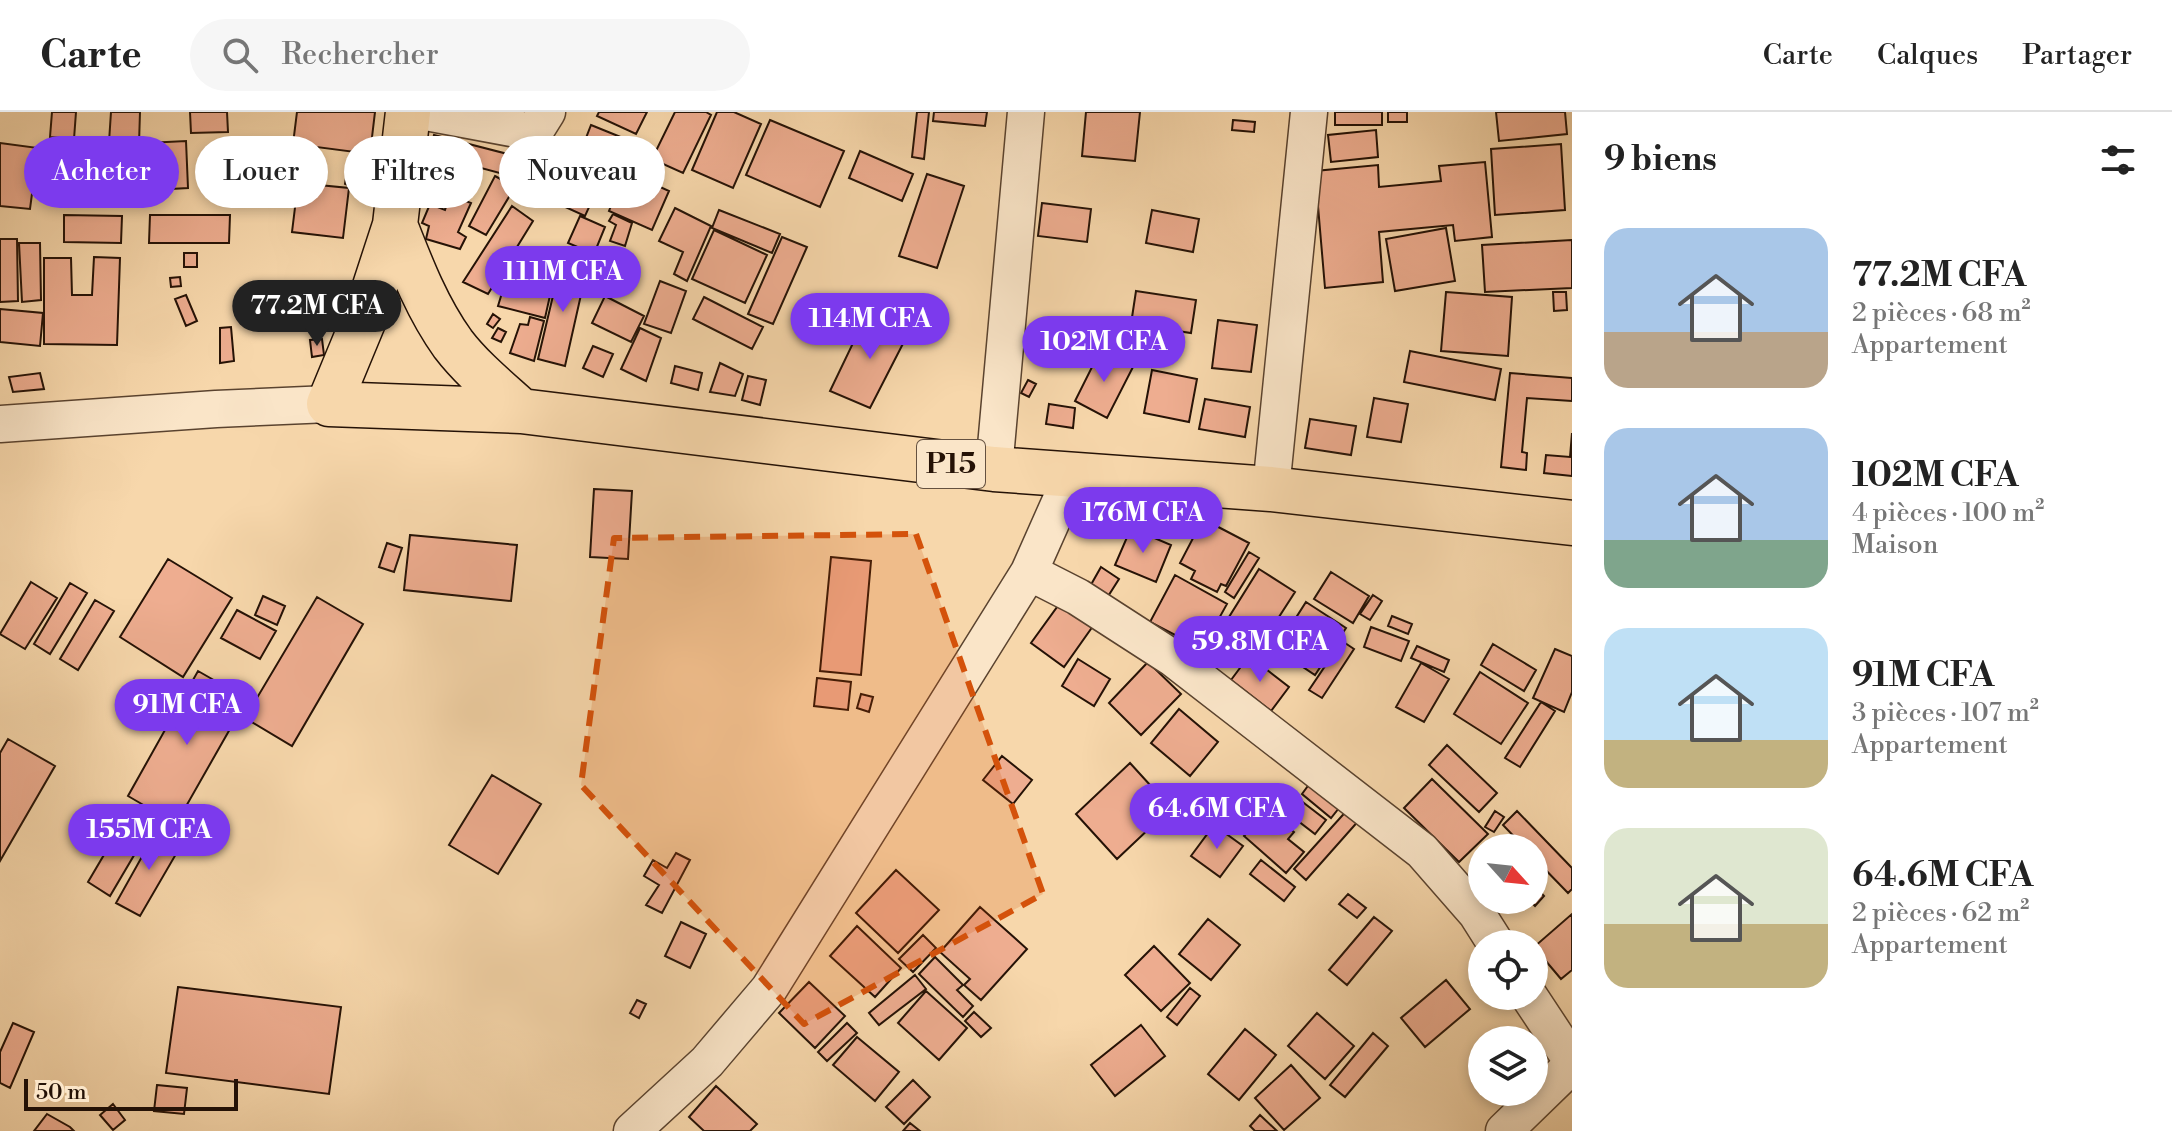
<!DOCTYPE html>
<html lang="fr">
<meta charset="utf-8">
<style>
:root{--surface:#fff;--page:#f6f6f6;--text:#222;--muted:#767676;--line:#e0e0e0;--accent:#7c3aed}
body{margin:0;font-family:"Libre Bodoni",serif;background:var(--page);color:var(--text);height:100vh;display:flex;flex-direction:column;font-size:30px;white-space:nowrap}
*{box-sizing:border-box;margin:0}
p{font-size:26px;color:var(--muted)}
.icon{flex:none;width:44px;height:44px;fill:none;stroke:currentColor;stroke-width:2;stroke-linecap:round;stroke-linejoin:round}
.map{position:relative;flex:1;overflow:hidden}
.details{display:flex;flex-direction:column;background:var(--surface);width:600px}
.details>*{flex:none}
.top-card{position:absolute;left:24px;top:24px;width:760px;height:72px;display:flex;gap:16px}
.needle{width:52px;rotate:117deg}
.tools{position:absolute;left:1468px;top:722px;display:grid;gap:16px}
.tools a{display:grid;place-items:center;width:80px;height:80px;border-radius:50%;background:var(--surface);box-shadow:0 4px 12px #0003;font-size:40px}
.scale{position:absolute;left:24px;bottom:20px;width:214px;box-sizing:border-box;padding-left:8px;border:4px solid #251206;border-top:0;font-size:22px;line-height:28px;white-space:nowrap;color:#251206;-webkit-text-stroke:6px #fae5c8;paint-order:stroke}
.price{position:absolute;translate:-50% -68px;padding:0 18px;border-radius:28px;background:var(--accent);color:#fff;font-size:26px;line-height:52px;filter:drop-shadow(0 2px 4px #0008)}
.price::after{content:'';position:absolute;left:50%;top:48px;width:24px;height:18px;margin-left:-12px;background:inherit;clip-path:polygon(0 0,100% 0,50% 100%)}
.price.current{background:#222;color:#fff}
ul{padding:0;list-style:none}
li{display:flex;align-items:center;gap:24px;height:200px;padding:0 32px}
li span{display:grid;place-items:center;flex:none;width:224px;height:160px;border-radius:24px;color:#555}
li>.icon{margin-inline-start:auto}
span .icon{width:96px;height:96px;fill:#fffc;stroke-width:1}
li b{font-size:34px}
h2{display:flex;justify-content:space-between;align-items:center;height:96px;padding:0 32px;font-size:34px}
.chip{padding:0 28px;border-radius:36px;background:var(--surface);box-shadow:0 4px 12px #0003;font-size:28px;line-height:72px}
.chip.current{background:var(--accent);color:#fff}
header{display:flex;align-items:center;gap:48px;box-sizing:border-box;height:112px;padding:0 40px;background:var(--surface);border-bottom:2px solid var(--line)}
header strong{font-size:38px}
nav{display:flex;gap:44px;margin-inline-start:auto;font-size:28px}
.search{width:560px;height:72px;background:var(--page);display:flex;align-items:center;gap:20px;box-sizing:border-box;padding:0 28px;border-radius:44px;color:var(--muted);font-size:30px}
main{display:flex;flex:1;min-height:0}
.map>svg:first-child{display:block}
.building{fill:#eead90;stroke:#251206;stroke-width:2}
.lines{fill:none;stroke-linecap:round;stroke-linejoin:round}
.minor-casing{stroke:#5a432f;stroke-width:39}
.major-casing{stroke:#251206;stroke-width:47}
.minor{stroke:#fae5c8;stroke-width:36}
.major{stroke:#f7d7ab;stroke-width:44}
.marked{fill:#d4520b;fill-opacity:0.2;stroke:#d4520b;stroke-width:6;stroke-dasharray:16 10;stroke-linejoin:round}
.labels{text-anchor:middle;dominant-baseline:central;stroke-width:7;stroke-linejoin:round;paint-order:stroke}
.shield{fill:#fae5c8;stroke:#655140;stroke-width:2}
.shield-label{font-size:28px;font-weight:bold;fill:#251206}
</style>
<header>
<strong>Carte</strong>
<div class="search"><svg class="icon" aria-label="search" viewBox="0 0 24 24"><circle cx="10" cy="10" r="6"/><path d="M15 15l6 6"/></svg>Rechercher</div>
<nav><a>Carte</a><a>Calques</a><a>Partager</a></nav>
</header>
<main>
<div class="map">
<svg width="1572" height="1019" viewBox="0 0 1572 1019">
<rect width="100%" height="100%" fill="#f7d7ab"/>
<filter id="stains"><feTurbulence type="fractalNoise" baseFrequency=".0025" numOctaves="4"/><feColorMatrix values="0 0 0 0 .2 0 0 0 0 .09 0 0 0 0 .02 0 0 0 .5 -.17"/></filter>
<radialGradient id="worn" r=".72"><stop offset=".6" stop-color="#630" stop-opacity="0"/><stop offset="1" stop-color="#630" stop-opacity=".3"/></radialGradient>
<path class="building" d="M52,0H76L74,27L50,25Z
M111,0H140L139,32L109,30Z
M190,0H227L228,20L191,21Z
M297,0H375L370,42L293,32Z
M599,0H647L636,22L597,4Z
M675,0H706L711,3L683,61L652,47Z
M717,0H734L761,12L733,76L692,58Z
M917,0H929L924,47L912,45Z
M934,0H987L985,14L933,9Z
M1086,0H1140L1135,49L1082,44Z
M1335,0H1382V13H1335Z
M1388,0H1407V10H1388Z
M1496,0H1565L1567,22L1499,29Z
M770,8L844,39L820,95L746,63Z
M1233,8L1255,10L1254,20L1232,18Z
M591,13L628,28L620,39L586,26Z
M1376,18L1378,45L1331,50L1328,23Z
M434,23L527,47L522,67L429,42Z
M186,29L188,76L153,78L147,31Z
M542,29L606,58L585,104L521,75Z
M0,31L38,36L30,97L0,94Z
M218,31H232L230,82L216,81Z
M1561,32L1565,98L1495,103L1491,37Z
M243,34L280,39L277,67L239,62Z
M860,39L913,62L902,89L849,66Z
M126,40L131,74L127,82L45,85L43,43Z
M131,43H143L142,73L131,74Z
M1485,50L1492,125L1455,129L1453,113L1379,120L1383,170L1325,176L1315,59L1378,53L1379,75L1441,69L1439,54Z
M348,53L366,59L362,79L345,72Z
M625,59L669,79L652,118L609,99Z
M927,62L964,74L937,156L899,144Z
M495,64L515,75L486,123L469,114Z
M298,71L349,76L343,126L292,120Z
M450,83L471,91L458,120L466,125L460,137L426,127L429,114L422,111L430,92L445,98Z
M1042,91L1091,97L1087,130L1038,124Z
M512,94L533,109L488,182L463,170Z
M675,96L711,114L687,169L674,162L683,140L659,129Z
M719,98L780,122L772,141L712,116Z
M1152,98L1199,107L1193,140L1146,131Z
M613,102L632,111L625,134L610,129L616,113L609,109Z
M64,103L122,104L121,131L64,130Z
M150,103H230L229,131H149Z
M580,104L605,115L594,142L568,131Z
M1446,116L1455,169L1395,179L1386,127Z
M714,118L767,143L745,191L692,167Z
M782,125L807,135L773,212L748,202Z
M0,127H17L18,189L0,190Z
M1572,128V176L1485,180L1482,133Z
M19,131H40L41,188L22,190Z
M184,141H197V155H184Z
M94,145L120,146L117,233L44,232V146H71L72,183H92Z
M512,148L555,161L545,206L498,194Z
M561,150L587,156L565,254L538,247Z
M180,165L181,174L171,175L170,166Z
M660,169L686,179L671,221L644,212Z
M1136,179L1196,188L1191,221L1131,212Z
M1446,180L1512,185L1508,244L1441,239Z
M1553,180H1566L1567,198L1554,199Z
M186,183L197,209L186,214L175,187Z
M605,184L644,204L631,230L592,211Z
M704,185L763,215L752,237L693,207Z
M301,191L340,199L335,219L297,210Z
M0,197L43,201L40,234L0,230Z
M493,202L500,207L493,216L487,212Z
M866,204L892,216L897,207L911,216L870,296L830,279Z
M530,205L544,209L534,249L510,241L520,212L528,213Z
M1218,208L1257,213L1251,260L1212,256Z
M231,215L234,249L220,251V216Z
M498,216L506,220L501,230L492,226Z
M640,216L661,226L646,269L621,257Z
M322,227L324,243L312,245L310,228Z
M593,234L613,242L603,265L583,256Z
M1100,239L1133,255L1107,306L1075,289Z
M1410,239L1501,257L1495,288L1404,270Z
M720,251L743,262L735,284L710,280Z
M675,254L702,261L698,278L671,271Z
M1152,258L1197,267L1189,310L1144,301Z
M40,261L44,277L13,280L9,265Z
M1510,261L1572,266V289L1527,286L1522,340L1527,341L1526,358L1501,355Z
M748,264L766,268L760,293L742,288Z
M1028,268L1036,272L1029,285L1021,281Z
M1374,286L1408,292L1401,330L1367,325Z
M1205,287L1250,295L1245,325L1199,317Z
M1049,292L1075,296L1073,316L1046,312Z
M1310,307L1356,314L1351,343L1305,336Z
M1572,321V364L1544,361L1546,343L1570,345Z
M594,377L632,379L628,447L590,445Z
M1203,407L1249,431L1226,474L1221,472L1217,480L1191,467L1195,459L1180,451Z
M1131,416L1171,433L1156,470L1115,453Z
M410,423L517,433L511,489L404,478Z
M387,431L402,436L394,460L379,455Z
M1249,440L1259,446L1234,486L1225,480Z
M831,445L871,449L861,563L820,559Z
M168,447L232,486L183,565L120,525Z
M1101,455L1119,467L1105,489L1088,478Z
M1259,457L1295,480L1259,536L1224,513Z
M1331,460L1369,484L1353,511L1314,487Z
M1175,463L1227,492L1202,537L1150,510Z
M31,470L57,486L25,537L0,522Z
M70,471L87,481L50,542L34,532Z
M1373,483L1382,489L1370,508L1360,502Z
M263,484L285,494L277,513L255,503Z
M317,485L363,512L292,634L245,606Z
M95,488L114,499L78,558L60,547Z
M1306,490L1346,516L1315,563L1276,537Z
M1060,491L1093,514L1064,555L1031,531Z
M237,498L276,519L260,547L221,526Z
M1392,504L1412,512L1408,522L1388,514Z
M1371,515L1409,529L1401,549L1364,535Z
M1342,529L1354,537L1322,586L1309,578Z
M1493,532L1536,558L1524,579L1481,553Z
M1417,534L1449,548L1444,560L1411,546Z
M1555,537L1572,544V580L1564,600L1533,586Z
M1249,544L1289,575L1271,599L1231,568Z
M1078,547L1110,567L1094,594L1062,574Z
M1148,550L1181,582L1141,623L1109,591Z
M1421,551L1449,567L1424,610L1396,595Z
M198,559L247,587L176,712L128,684Z
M1480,560L1528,591L1501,632L1454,602Z
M817,566L851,570L848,598L814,594Z
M861,582L873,585L869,600L857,596Z
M1541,590L1555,599L1520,655L1505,646Z
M1179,597L1218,630L1190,664L1151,631Z
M8,627L55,654L0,749V641Z
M1447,633L1497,681L1479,700L1429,653Z
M1002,644L1032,668L1013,692L983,668Z
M1130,651L1171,696L1117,747L1076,702Z
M492,663L541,692L498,762L449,733Z
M1313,667L1343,691L1331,706L1302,682Z
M1432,667L1488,722L1459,750L1404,696Z
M1300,688L1326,708L1315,722L1289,702Z
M1350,695L1361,706L1306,768L1294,757Z
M131,697L153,711L110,784L88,770Z
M1268,697L1294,720L1288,727L1304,740L1286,761L1244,724Z
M1495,699L1504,705L1494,720L1485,715Z
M1517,699L1572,756V777L1568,781L1534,746V736H1525L1503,713Z
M1214,713L1243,734L1220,765L1191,744Z
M158,716L183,730L140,804L116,791Z
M1492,728L1500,735V736H1486Z
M676,741L690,748L662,801L646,793L659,773L644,764L653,748L667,756Z
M1261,748L1295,775L1284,789L1250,762Z
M896,758L939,798L898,841L856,801Z
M1534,773L1544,784L1535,794L1529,788H1534Z
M1348,782L1366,796L1357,806L1339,792Z
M980,795L1027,837L981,888L964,873L970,867L940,840Z
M1572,802V858L1561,867L1534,835Z
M1374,805L1392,819L1347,873L1329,858Z
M1208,807L1240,833L1211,868L1179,842Z
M681,810L706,822L690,856L665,844Z
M857,814L901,856L875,885L830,844Z
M923,823L936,836L913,860L899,847Z
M1154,834L1190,871L1161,899L1125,863Z
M935,845L963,873L957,878L973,894L963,905L919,862Z
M915,863L926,877L879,913L869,901Z
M1446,868L1470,897L1425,935L1401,906Z
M809,870L845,904L815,936L779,901Z
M178,875L341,895L329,982L166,961Z
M1190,876L1200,884L1177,913L1167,905Z
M926,879L967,916L939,948L898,911Z
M637,888L646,892L639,906L630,901Z
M974,900L991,916L981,925L965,909Z
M1317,901L1354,934L1325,967L1288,934Z
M13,911L34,920L10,976L0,971V940Z
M847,911L857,921L827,949L818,940Z
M1141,913L1165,944L1115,984L1091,953Z
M1245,917L1276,943L1239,988L1208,962Z
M1373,921L1388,934L1345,985L1330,973Z
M857,925L899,960L875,989L833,953Z
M1291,953L1320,986L1284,1018L1255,986Z
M913,968L930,985L904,1012L886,995Z
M157,973L187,976L184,1002L154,999Z
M716,974L757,1012L750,1019H704L689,1005Z
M113,992L125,1008L113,1018L100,1003Z
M47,1002L70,1015L74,1019H34Z
M1260,1003L1277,1019H1255L1250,1014Z
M910,1011L920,1019H903Z"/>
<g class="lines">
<g class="minor-casing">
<path id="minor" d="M426,0L527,19L537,16L547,0
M0,312L216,297L329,292
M994,357L1026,0
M1271,377L1309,0
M1029,460L1078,485L1174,547L1422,739L1477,802L1496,832
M1529,884L1572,949
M632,1019L707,950L769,877L1029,460L1073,361
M1504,1019L1572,953"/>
</g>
<g class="major-casing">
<path id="major" d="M408,0L395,113L365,205L329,292L521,299L994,357L1271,377L1572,411
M395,113C411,154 427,196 453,232C472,257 498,278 521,299"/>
</g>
<use href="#minor" class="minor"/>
<use href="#major" class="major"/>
</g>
<path class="marked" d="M916,422L1043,782L804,912L581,673L614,426Z"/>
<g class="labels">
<rect class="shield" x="917" y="328" width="68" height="48" rx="6"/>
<g class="shield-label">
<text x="951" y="352">P15</text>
</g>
</g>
<rect width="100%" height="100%" filter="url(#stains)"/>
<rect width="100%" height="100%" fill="url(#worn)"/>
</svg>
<div class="tools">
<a><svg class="needle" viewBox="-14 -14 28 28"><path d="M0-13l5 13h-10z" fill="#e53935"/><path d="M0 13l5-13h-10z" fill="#767676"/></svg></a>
<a><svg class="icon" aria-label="locate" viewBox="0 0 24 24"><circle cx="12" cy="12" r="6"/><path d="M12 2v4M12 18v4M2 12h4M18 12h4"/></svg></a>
<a><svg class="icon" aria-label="layers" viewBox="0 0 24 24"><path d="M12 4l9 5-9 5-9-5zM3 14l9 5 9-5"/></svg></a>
</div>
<div class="scale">50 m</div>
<b class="price" style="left:563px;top:202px">111M CFA</b>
<b class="price current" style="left:317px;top:236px">77.2M CFA</b>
<b class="price" style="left:870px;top:249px">114M CFA</b>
<b class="price" style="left:1104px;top:272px">102M CFA</b>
<b class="price" style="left:1143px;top:443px">176M CFA</b>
<b class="price" style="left:1260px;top:572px">59.8M CFA</b>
<b class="price" style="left:187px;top:635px">91M CFA</b>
<b class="price" style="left:1217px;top:739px">64.6M CFA</b>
<b class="price" style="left:149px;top:760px">155M CFA</b>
<div class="top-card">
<a class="chip current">Acheter</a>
<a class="chip">Louer</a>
<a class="chip">Filtres</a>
<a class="chip">Nouveau</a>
</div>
</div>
<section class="details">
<h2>9 biens<svg class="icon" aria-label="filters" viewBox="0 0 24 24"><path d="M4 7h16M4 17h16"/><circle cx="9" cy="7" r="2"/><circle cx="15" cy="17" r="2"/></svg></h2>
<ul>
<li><span style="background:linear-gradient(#a9c7e8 65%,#b9a48a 0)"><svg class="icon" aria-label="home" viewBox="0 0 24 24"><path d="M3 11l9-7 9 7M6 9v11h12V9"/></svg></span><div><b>77.2M CFA</b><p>2 pièces · 68 m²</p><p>Appartement</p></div></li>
<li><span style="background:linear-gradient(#a9c7e8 70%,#7fa58c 0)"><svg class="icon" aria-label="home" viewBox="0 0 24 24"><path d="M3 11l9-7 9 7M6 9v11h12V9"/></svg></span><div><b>102M CFA</b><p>4 pièces · 100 m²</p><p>Maison</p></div></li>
<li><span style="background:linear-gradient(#bfe0f5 70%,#c2b280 0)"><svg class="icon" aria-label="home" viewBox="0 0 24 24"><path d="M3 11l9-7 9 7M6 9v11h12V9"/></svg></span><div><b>91M CFA</b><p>3 pièces · 107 m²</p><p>Appartement</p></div></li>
<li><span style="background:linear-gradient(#dfe7d0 60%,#c2b280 0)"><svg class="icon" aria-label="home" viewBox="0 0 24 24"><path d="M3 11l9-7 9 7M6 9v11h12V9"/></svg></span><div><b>64.6M CFA</b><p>2 pièces · 62 m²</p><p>Appartement</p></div></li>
</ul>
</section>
</main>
